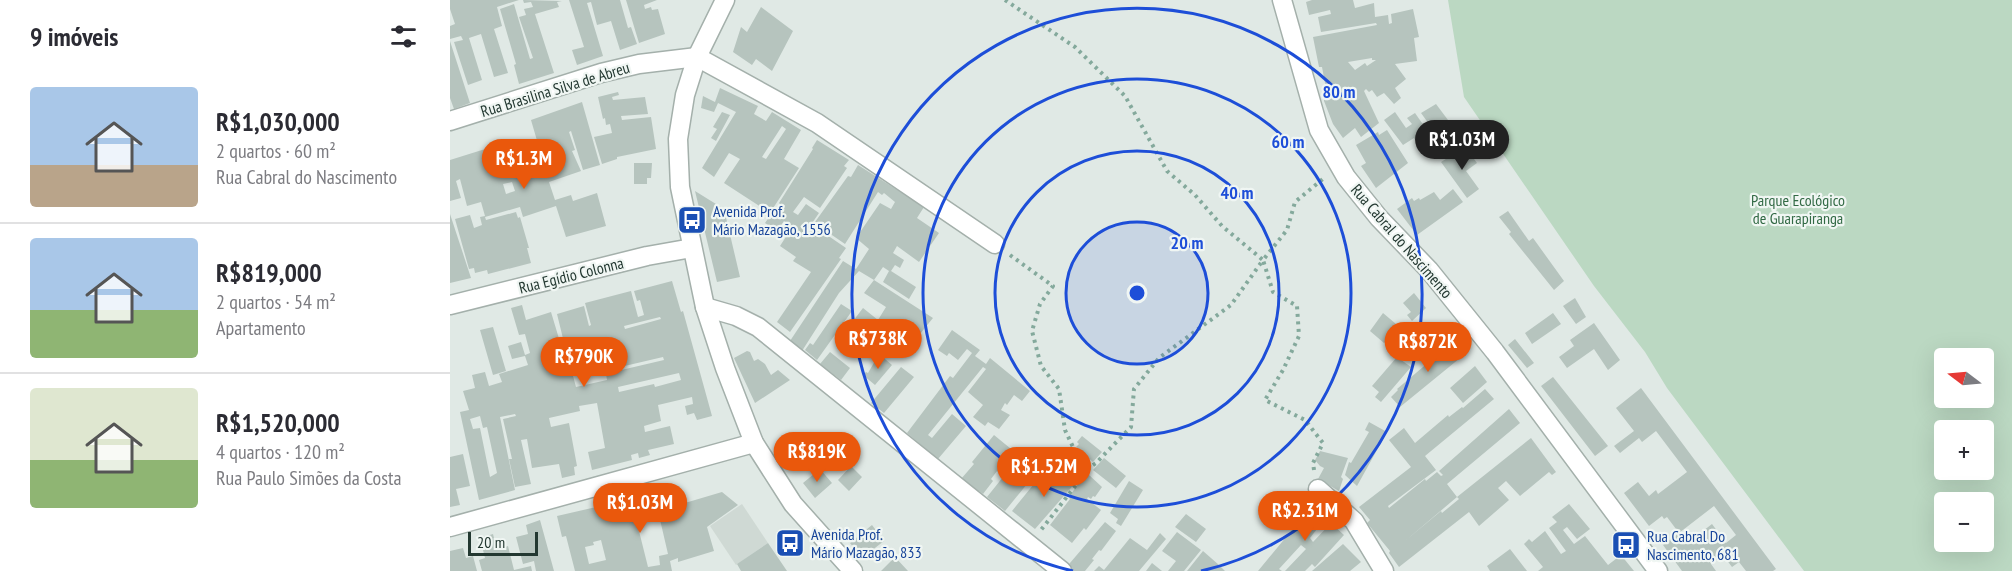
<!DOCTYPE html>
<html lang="pt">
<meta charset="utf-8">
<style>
:root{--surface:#fff;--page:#f2f2f3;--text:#2b2b33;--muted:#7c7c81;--line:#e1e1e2;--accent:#ea580c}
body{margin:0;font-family:"PT Sans Narrow",sans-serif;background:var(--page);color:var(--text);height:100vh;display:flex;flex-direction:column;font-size:22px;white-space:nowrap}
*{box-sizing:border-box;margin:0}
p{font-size:20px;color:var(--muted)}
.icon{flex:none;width:33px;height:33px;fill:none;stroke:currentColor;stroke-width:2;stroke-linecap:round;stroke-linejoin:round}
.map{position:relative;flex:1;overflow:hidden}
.panel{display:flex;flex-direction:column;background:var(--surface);width:450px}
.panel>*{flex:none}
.needle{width:39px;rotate:286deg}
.fabs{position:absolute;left:1484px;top:348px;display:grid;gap:12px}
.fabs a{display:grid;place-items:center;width:60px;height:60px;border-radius:6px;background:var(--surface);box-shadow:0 6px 24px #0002;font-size:30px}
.scale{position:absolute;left:18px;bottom:15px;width:70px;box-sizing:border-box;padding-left:6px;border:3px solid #233831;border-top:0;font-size:16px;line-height:21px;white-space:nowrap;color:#233831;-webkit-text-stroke:4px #f0f6f3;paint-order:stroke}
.price{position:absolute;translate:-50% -51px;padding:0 14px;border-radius:21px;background:var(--accent);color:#fff;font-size:20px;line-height:39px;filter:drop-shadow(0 2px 3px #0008)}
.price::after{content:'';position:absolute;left:50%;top:36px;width:18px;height:14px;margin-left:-9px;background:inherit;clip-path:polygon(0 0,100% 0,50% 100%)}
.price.selected{background:#222;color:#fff}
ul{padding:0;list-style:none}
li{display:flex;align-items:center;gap:18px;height:150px;padding:0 30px}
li+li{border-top:2px solid var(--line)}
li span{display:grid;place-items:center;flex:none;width:168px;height:120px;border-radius:6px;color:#555}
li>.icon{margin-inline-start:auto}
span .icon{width:72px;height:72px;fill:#fffc;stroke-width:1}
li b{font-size:26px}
h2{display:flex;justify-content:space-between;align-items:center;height:72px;padding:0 30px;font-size:26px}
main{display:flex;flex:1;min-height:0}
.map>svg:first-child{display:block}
.built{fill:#cfd9d4}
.green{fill:#bbd8c2;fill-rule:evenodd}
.building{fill:#b6c4be;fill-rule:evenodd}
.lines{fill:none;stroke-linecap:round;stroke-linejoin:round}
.minor-casing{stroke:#a4b0ab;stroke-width:21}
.tertiary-casing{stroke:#a4b0ab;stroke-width:21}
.path{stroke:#84a99c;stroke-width:4;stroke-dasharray:3 4.5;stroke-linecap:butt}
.minor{stroke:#fff;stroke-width:18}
.tertiary{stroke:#fff;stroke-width:18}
.ring{fill:none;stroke:#1d4ed8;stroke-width:3}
.labels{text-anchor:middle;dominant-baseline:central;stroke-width:4.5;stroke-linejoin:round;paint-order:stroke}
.street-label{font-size:16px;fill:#233831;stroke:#f0f6f3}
.park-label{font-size:16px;fill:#326a45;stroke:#f0f6f3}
.transit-label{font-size:16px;fill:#164399;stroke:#f0f6f3;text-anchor:start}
.centre{fill:#1d4ed8;stroke:#f0f6f3;stroke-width:3}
.ring-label{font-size:18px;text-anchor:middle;font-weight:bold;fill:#1d4ed8;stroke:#f0f6f3;stroke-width:4.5;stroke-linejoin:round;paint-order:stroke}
</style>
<main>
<section class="panel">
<h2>9 imóveis<svg class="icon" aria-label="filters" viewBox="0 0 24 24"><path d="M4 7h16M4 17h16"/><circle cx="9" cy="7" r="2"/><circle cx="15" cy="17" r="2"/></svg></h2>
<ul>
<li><span style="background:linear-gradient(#a9c7e8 65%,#b9a48a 0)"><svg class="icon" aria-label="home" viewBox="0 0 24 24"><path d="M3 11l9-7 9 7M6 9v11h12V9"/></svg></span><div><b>R$1,030,000</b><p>2 quartos · 60 m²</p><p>Rua Cabral do Nascimento</p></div></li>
<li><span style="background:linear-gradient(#a9c7e8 60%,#8fb573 0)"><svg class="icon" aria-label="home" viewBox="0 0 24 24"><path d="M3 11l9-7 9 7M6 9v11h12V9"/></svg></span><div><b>R$819,000</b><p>2 quartos · 54 m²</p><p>Apartamento</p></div></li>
<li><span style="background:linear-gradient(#dfe7d0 60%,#8fb573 0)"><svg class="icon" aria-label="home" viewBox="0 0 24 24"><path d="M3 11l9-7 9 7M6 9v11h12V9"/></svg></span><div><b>R$1,520,000</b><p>4 quartos · 120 m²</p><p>Rua Paulo Simões da Costa</p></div></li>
</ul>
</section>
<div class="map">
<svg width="1562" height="571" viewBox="0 0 1562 571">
<rect width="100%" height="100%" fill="#e0e9e5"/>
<path class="built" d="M292,504L318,543L286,565L260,526Z"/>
<path class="green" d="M998,0H1562V571H1354L1217,388L1195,352L1144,286L1014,97ZM1494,358H1533V398H1494ZM1494,430H1533V470H1494ZM1494,502H1533V542H1494Z"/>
<path class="building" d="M0,0H69L47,7L52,26L44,29L58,73L44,77L31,34L19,38L32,80L18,85L4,42L13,40L11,36L0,39V26L5,24L0,9Z
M73,0L112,1L107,2L109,7L85,14L104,73L69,84L64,65L66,64L50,9L64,4L80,59L83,58L69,17L76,15L74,9L83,7L81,2L74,3Z
M119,0H170L178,28L181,27L187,44L170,50L161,21L147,25L141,2L137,3L153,56L127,65L122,50L134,47Z
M176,0H207L194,5L195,9L201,7L202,10L208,9L215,34L189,43Z
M862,0H903L905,8L924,3L925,17L938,15L939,24L942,23L941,14L963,9L969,37L964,38L967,61L945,64L956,79L945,88L951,98L944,104L934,93L927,97L922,90L919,92L916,89L914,91L929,123L911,137L905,128L893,138L883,124L874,101V96L877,95L875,83L872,67H869L863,37L927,25L926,23L871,32L868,17L881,14L880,10L859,15L856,2ZM922,58V60H926L917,66L915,63L905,70L898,62Z
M311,7L343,31L322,71L306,59L302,65L283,52L291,27L297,32Z
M0,41L20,103L4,109L0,98Z
M270,88L308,106L304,114L316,121L322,112L351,130L334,159L349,168L320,213L274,183L290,159L279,153L264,177L252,168L286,112L268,103L264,112L251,108L253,96L265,102ZM332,126L336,129L316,159L312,157Z
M168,92L169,95L162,97L163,100L195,97L198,114L171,116L172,120L201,117L206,149L167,157V159L152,164L144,137L162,133L160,124L156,125L155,118L153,119L148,97Z
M132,102L150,165L133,170L121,131L119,132L125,150L122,151L131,171L99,182L105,200L121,195L123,201L147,193L156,226L116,237L106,206L73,217L70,207L35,217L36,220L66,212L68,218L70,217L79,248H77L81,263L38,274L37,270L25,273L24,268L19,269L5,219L20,215L24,228L32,225L30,217L35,216L31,202L17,206L10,179L6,181L11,198L0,201V160L48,145L52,161L56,160L50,143L62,139L70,165L66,166L68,174L94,166L92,158L81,161L77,147L88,144L81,120ZM62,182L65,191L56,194L53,184Z
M986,104L1004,128L989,138L971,113Z
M272,112L280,115L266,141L261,138L267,129L263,127Z
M945,112L956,128L962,124L957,118L965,113L986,143L973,152L964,138L953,145L934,120Z
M937,130L958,163L926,188L911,166L916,163L906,145L928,132L929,135Z
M367,140L399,160L394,166L397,168L370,208L354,197L343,212L348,215L356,204L369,213L354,235L357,237L363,227L371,233L374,229L365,222L398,176L401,177L408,165L474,207L467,218L489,233L469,262L447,246L443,253L454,260L450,268L445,265L441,271L466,287L459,299L433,282L439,271L433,267L424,280L409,271L389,293L352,351L340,341L393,261L406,269L419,249L406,238L430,203L441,209L445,202L434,193L432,195L428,192L395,244L379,233L377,235L396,248L389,258L391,259L340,332L327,322L361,272L343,261L346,257L330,246L339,232L335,230L339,224L334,221L327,231L315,223L322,213L325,215L331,205L329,203L363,149L362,148Z
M1015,147L1027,163L1016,171L1029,189L1017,198L991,162Z
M184,163H202L201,178H197V184H184Z
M1003,189L1013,202L967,235L947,209L962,198L964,201L969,198L970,200L984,192L990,200Z
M245,191L274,209L290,277L267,282Z
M1058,211L1079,241L1083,238L1114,281L1104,290L1059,234L1061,232L1049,217Z
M0,214L21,278L0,283Z
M424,280L483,318L461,345L459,344L458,346L448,339L437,352L422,340L411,353L390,338L413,308L428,320L436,307L414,293Z
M222,281L231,312L233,311L262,416L247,420L244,413L237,415L235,406L243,404L242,397L208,405L211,421L194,426L195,432L220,426L224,444L198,450L200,455L189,458L188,453L181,455L182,460L142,470L138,452L155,448L147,403L129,406L130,411L99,418L101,427L119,423L127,466L124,467L125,475L112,478L109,464L82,468L77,439L71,440L81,484L65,487L59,459H62L53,419L66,416L65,414L50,417L65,490L29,500L10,412L19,410L13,391L25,388L22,375L35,372L39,386L52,382L49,374L78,365L75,356L62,359L58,346L71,342L75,355L80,353L75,334L69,335L61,308L72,305L76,320L101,312L113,352L103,354L107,368L120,365L126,387L157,380L156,374L153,375L148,356L119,363L107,314L134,306L139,326L141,325L135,303L181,291L188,317L194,315L190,300L187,301L184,291ZM210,317L211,319L175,329L174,326ZM213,357L214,360L167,371L166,368ZM229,373L231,380L205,387L204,384L169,392L168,387ZM30,416L33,428L37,427L47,473L40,477L30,428L23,429L20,419Z
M964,293L976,308L962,321L957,315L961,312L953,303Z
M1125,298L1136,317L1126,324L1113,306Z
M391,304L402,311L367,360L355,350L360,343L363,345Z
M933,313L952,329L934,343L920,331Z
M1103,313L1111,324L1082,344L1075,333Z
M1144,323L1170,360L1158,370L1144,349L1117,368L1109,357L1124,346L1120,340Z
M43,327L56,371L43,375L30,330Z
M502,330L530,350L525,356L536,364L540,358L580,391L572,401L564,395L557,405L555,403L551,410L560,415L549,429L538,422L535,426L523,417L533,405L518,392L536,369L533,367L478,435L482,438L502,414L516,426L488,459L457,433L500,376L503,378L522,353L517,349L508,360L499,353L497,356L488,350Z
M1065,339L1084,363L1077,368L1058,345Z
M1005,340L1015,354L950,407L941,397L948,390L947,389Z
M297,351L300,352L304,361L308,359L315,364L321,375L328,370L340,380L305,403L284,358Z
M380,352L400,368L391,380L370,364Z
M429,354L442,365L425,385L413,375L416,372L418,373Z
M947,357L961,367L931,402L925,397L929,392L922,386Z
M1025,366L1037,382L1013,403L1000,388Z
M451,367L464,377L434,413L421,403Z
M1103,377L1158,446L1145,456L1091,386Z
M1191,388L1326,569L1323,571H1296L1289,562L1282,567L1273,555L1261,564L1266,571H1232L1213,545L1228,534L1236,544L1262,524L1276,543L1286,535L1264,506L1229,533L1217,517L1214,519L1212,516L1199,526L1174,493L1188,482L1199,496L1206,490L1208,494L1237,472L1206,431L1192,442L1189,438L1170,453L1164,446L1184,431L1166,408Z
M1035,389L1044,399L975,456L986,470L938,506L939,508L975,479L976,481L987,472L991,476L993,475L989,471L1059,409L1070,423L997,484L1007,497L955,541L991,511L992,513L1009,499L1007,497L1081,438L1106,472L1102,475L1099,472L1070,496L1056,481L1048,488L1059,500L1029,526L1019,512L949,567L939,553L940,551L917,523L920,520L909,507L961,467L939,440L954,428L965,443L998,415L999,417L1012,407L1013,408Z
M919,422L937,432L907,486L895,475L899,462L901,463L919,432L915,430Z
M544,435L566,453L549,473L547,471L541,479L543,481L533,494L529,491L528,493L511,479L524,464L522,462Z
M632,436L652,452L643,462L626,447L629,444L627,442Z
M870,451L898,458L891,477L893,479L889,491L868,479L874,468L870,466L865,460Z
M573,452L591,467L555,511L537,497Z
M13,454L20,486L6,489L10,505L0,507V457Z
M654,458L676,476L666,488L643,470Z
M401,466L412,477L399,491L388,480Z
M612,468L627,481L585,529L562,511L588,479L595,485L600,479L602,481Z
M370,469L382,483L365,498L353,483Z
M638,474L652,487L645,497L643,496L641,499L638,497L637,499L651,510L636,530L634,528L622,543L600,525L620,499L619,497L633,477L635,479Z
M679,481L693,490L671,526L666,523L668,519L660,513Z
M272,492L288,505L257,527L264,551L228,562V558L220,561L222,571H125L116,536L112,537L107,516L181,499L198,567L210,565L209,556L218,554L208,511ZM151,540L156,560L139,564L135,547L144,545L143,542Z
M872,501L881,511L860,538L863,542L881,523L894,535L865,567L862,564L855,571H835L856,549L851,545L829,569L832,571H808L865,502L869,505Z
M1119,504L1140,529L1127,539L1117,527L1113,530L1124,544L1135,536L1158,565L1171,555L1184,571H1088L1093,567L1074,544L1079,539L1082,542L1095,531L1111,554L1116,551L1099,528L1107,522L1102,517Z
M736,514L756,529L746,542L725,527Z
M90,520L104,571H86L84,561L73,564L66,537L78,534L76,525Z
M655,522L666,531L651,551L649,550L642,559L644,560L635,571H615L614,570Z
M422,525L434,541L412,558L400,543Z
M727,532L751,550L734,571H718L726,561L712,551Z
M710,533L716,539L689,571H644L649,566L654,570L680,538L697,550Z
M43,534L47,550L58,546L64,570L81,566L82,571H32L29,560L35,558L30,538Z
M318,543L337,571H291L287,564Z
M893,544L911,562L900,571H862Z
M13,548L16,558L23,556L27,571H0V551Z
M1060,549L1077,571H1040L1037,566Z
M753,551L769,565L775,571H737Z
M445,557L458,571H431Z
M702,563L712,571H696Z"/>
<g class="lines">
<g class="minor-casing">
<path id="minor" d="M832,0L869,130L896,177L929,218L979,270L1045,352L1208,571
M0,121L151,73L189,64L247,57L367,123L545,244
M0,305L197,256L242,248
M255,307L286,316L308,327L612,571
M868,489L904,521L934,571
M0,527L304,443"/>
</g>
<g class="tertiary-casing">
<path id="tertiary" d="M275,0L247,57L235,95L228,139L230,187L255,307L275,368L304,443L343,504L403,571"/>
</g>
<path class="path" d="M555,0L625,47L675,96L717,171L745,195L772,226L813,260L781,305L709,358L684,389L681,427L646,463L640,467L591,530
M560,255L603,286L590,304L582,331L591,366L609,389L615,430L623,447L640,467
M864,470L863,463L873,443L855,420L815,400L833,370L849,336L847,306L823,292L813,260L837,230L845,202L874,178"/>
<use href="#minor" class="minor"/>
<use href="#tertiary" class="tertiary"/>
</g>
<circle cx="687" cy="293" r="71" fill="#1d4ed8" fill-opacity=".12"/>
<g class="ring">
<circle cx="687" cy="293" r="71"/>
<circle cx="687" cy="293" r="142"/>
<circle cx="687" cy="293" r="214"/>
<path d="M623 571A285 285 0 1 1 751 571"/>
</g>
<defs>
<g id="bus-square" transform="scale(1.5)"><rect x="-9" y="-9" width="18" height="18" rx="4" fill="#1a4fb4" stroke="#f0f6f3"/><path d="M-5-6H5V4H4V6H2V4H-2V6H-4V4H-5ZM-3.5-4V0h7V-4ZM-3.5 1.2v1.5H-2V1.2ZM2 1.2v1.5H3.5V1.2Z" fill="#fff"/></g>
</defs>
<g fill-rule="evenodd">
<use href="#bus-square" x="242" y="220"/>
<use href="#bus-square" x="340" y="543"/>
<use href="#bus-square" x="1176" y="545"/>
</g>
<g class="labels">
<g class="street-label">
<text transform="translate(105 89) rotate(-17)">Rua Brasilina Silva de Abreu</text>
<text transform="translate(952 241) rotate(49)">Rua Cabral do Nascimento</text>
<text transform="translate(121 275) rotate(-14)">Rua Egídio Colonna</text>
</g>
<g class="park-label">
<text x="1348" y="200">Parque Ecológico<tspan x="1348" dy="18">de Guarapiranga</tspan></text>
</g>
<g class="transit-label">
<text x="263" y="211">Avenida Prof.<tspan x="263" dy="18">Mário Mazagão, 1556</tspan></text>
<text x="361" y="534">Avenida Prof.<tspan x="361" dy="18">Mário Mazagão, 833</tspan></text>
<text x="1197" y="536">Rua Cabral Do<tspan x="1197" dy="18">Nascimento, 681</tspan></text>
</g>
</g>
<circle cx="687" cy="293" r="9" class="centre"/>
<g class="ring-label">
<text x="889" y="98">80 m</text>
<text x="838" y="148">60 m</text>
<text x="787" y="199">40 m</text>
<text x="737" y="249">20 m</text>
</g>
</svg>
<div class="fabs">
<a><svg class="needle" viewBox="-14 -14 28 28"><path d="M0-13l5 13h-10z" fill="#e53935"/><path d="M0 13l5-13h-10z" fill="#7c7c81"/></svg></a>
<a>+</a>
<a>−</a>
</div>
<div class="scale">20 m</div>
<b class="price selected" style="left:1012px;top:171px">R$1.03M</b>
<b class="price" style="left:74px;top:190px">R$1.3M</b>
<b class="price" style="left:428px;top:370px">R$738K</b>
<b class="price" style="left:978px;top:373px">R$872K</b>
<b class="price" style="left:134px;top:388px">R$790K</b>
<b class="price" style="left:367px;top:483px">R$819K</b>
<b class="price" style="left:594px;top:498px">R$1.52M</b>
<b class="price" style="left:190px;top:534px">R$1.03M</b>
<b class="price" style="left:855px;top:542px">R$2.31M</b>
</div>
</main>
